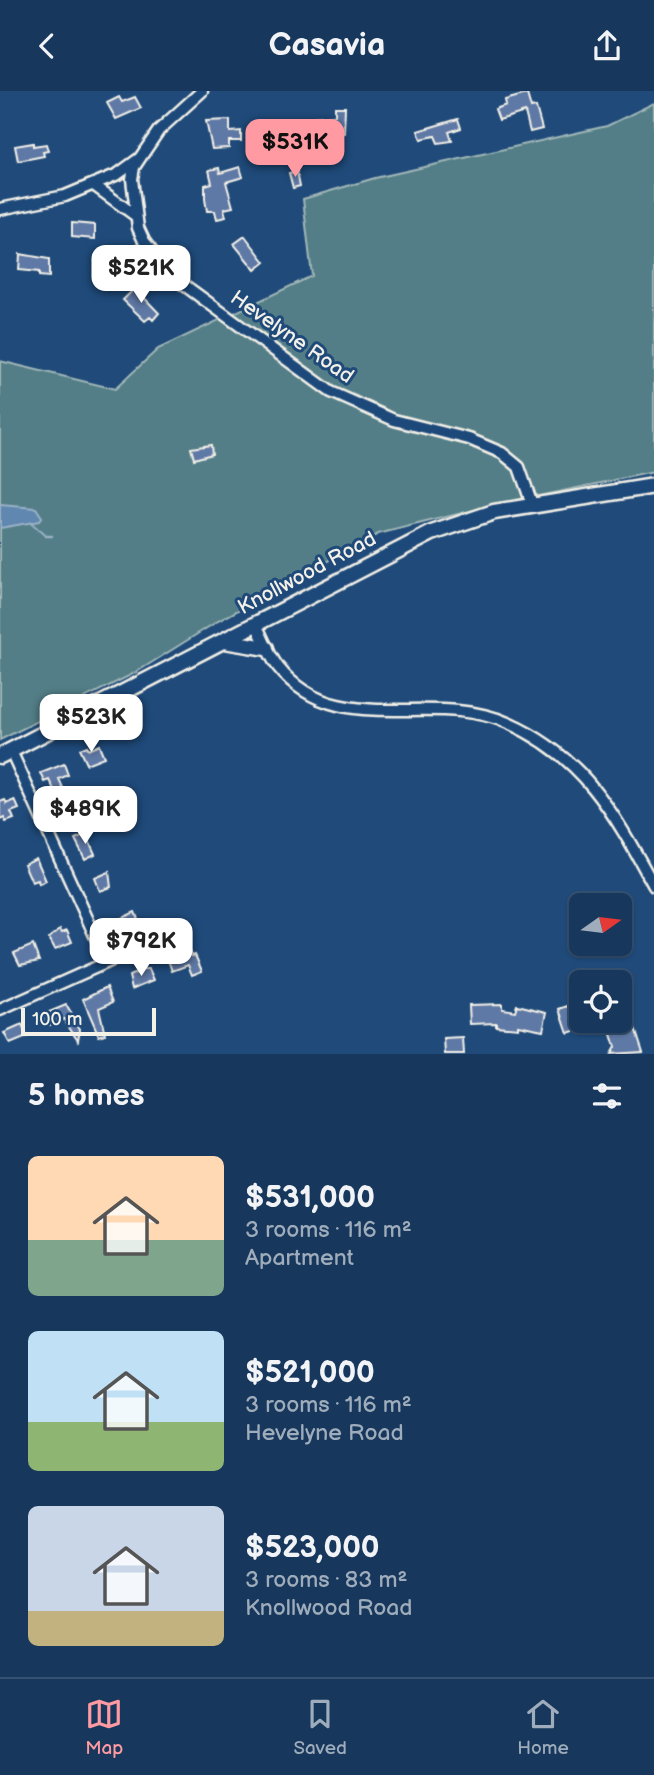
<!DOCTYPE html>
<meta charset="utf-8">
<style>
:root{--surface:#17385c;--page:#244365;--text:#f1f3f6;--muted:#9eacbb;--line:#365272;--accent:#ff9aa2}
body{margin:0;font-family:"Balsamiq Sans",sans-serif;background:var(--page);color:var(--text);height:100vh;display:flex;flex-direction:column;font-size:26px;white-space:nowrap}
*{box-sizing:border-box;margin:0}
p{font-size:23px;color:var(--muted)}
.icon{flex:none;width:38px;height:38px;fill:none;stroke:currentColor;stroke-width:2;stroke-linecap:round;stroke-linejoin:round}
.map{position:relative;height:963px;overflow:hidden}
.drawer{display:flex;flex-direction:column;background:var(--surface);flex:1}
.drawer>*{flex:none}
.needle{width:46px;rotate:76deg}
.tools{position:absolute;left:569px;top:802px;display:grid;gap:14px}
.tools a{display:grid;place-items:center;width:63px;height:63px;border-radius:10px;background:var(--surface);box-shadow:0 2px 5px #0004,0 0 0 2px var(--line);font-size:35px}
.scale{position:absolute;left:21px;bottom:18px;width:135px;box-sizing:border-box;padding-left:7px;border:4px solid #f4f1e8;border-top:0;font-size:19px;line-height:24px;white-space:nowrap;color:#f4f1e8;-webkit-text-stroke:5px #1f4a7a;paint-order:stroke}
.price{position:absolute;translate:-50% -60px;padding:0 16px;border-radius:14px;background:#fff;color:#222;font-size:23px;line-height:46px;filter:drop-shadow(0 2px 4px #0008)}
.price::after{content:'';position:absolute;left:50%;top:42px;width:21px;height:16px;margin-left:-10px;background:inherit;clip-path:polygon(0 0,100% 0,50% 100%)}
.price.active{background:var(--accent);color:#111}
ul{padding:0;list-style:none}
li{display:flex;align-items:center;gap:21px;height:175px;padding:0 28px}
li span{display:grid;place-items:center;flex:none;width:196px;height:140px;border-radius:10px;color:#555}
li>.icon{margin-inline-start:auto}
span .icon{width:84px;height:84px;fill:#fffc;stroke-width:1}
li b{font-size:30px}
h2{display:flex;justify-content:space-between;align-items:center;height:84px;padding:0 28px;font-size:30px}
header{display:flex;justify-content:space-between;align-items:center;height:91px;padding:0 28px;background:var(--surface);font-size:32px;font-weight:700}
.tabs{display:flex;justify-content:space-around;align-items:center;height:98px;border-top:2px solid var(--line);background:var(--surface);font-size:19px;color:var(--muted)}
.tabs a{display:grid;justify-items:center;gap:4px}
.tabs .active{color:var(--accent)}
.map>svg:first-child{display:block}
.green{fill:#527e87;stroke:#a3b8b8;stroke-width:2}
.water{fill:#5e87af;stroke:#9ab1c6;stroke-width:2}
.lines{fill:none;stroke-linecap:round;stroke-linejoin:round}
.stream{stroke:#9ab1c6;stroke-width:2.5}
.building{fill:#5f79a6;stroke:#f4f1e8;stroke-width:2}
.minor-casing{stroke:#f4f1e8;stroke-width:15}
.secondary-casing{stroke:#f4f1e8;stroke-width:19}
.minor{stroke:#1f4a7a;stroke-width:10}
.secondary{stroke:#1f4a7a;stroke-width:14}
.labels{text-anchor:middle;dominant-baseline:central;stroke-width:6;stroke-linejoin:round;paint-order:stroke}
.street-label{font-size:21px;fill:#f4f1e8;stroke:#1f4a7a}
</style>
<header><svg class="icon" aria-label="back" viewBox="0 0 24 24"><path d="M15 5l-7 7 7 7"/></svg>Casavia<svg class="icon" aria-label="share" viewBox="0 0 24 24"><path d="M12 15V3M7 8l5-5 5 5M5 13v7h14v-7"/></svg></header>
<div class="map">
<svg width="654" height="963" viewBox="0 0 654 963">
<rect width="100%" height="100%" fill="#1f4a7a"/>
<filter id="ink" filterUnits="userSpaceOnUse"><feTurbulence type="fractalNoise" baseFrequency=".0143" numOctaves="2"/><feDisplacementMap in="SourceGraphic" scale="14" xChannelSelector="R" yChannelSelector="G"/><feConvolveMatrix kernelMatrix="1 2 1 2 8 2 1 2 1" color-interpolation-filters="sRGB"/></filter>
<g filter="url(#ink)">
<path class="green" d="M654,12V381L486,416L378,443L218,530L135,582L0,649V270L115,298L158,258L312,185L303,108L375,87L607,35Z"/>
<path class="water" d="M0,414L36,417L42,426L39,430L0,437Z"/>
<g class="lines">
<path class="stream" d="M31,432L46,445H52"/>
</g>
<path class="building" d="M527,3L531,17L536,16L542,38L530,41L525,21L499,29L495,18L506,14L505,9Z
M119,6L122,11L135,6L141,17L116,28L107,12Z
M335,16H345L344,42L314,39V26L335,24Z
M458,28L461,37L449,41L452,50L438,52L435,45L421,48L418,40Z
M230,29V41L241,40V50H229V57L212,58L206,30Z
M33,52V55L46,53L48,60L43,61L44,65L18,70L15,55Z
M240,76L243,86L226,91L233,116L224,118L226,126L217,128L215,120H207L205,108V94L212,92L209,79L219,77L220,82Z
M297,80L300,95L293,97L289,82Z
M72,132L95,134V148L72,146Z
M245,145L265,171L255,179L234,153Z
M20,163L49,168V186L39,185V181L19,179Z
M135,197L159,222L153,229L150,226L145,230L123,209Z
M211,354L212,363L194,368L191,357Z
M99,654L104,666L86,673L79,658L86,655L88,659Z
M64,673L68,684L59,688L64,699L56,702L50,689L45,691L41,682Z
M5,709L7,713L15,709L19,718L11,721L14,728L6,731L4,727L0,729V711Z
M86,743L95,763L85,768L75,748Z
M36,767L46,790L39,793L38,789L32,791L24,773Z
M109,781L111,796L100,800L95,787Z
M135,821L140,833L118,843L113,831Z
M60,838L62,841L67,839L72,851L55,858L49,847Z
M33,854L39,870L20,874L14,862Z
M190,860L192,865L195,864L202,880L192,884L188,874L172,880L168,869Z
M144,878H149L154,889L132,898L129,885Z
M107,896L113,911L99,917L105,943L99,945L83,908Z
M581,911V929H620V920L628,916L643,961L611,963L615,956L609,937L600,931L568,942L560,918Z
M502,913V918L515,920L517,914L547,921L543,939L518,934V937L496,935V932L470,933L469,914Z
M66,914L80,938L78,949L64,928L50,934L48,930H40L42,924Z
M22,934L27,946L10,953L4,942Z
M463,947L464,963H445L444,948Z"/>
<g class="lines">
<g class="minor-casing">
<path id="minor" d="M140,67L134,76L132,88L138,137L144,150L169,183L331,301L394,329L469,348L502,362L519,376L532,413
M95,95L136,125
M0,118L65,105L118,83L140,67L159,39L202,0
M256,533C263,547 268,563 278,576C336,650 432,598 508,632C585,666 615,724 654,795
M11,660L107,871
M0,919L182,838"/>
</g>
<g class="secondary-casing">
<path id="secondary" d="M224,550L266,557
M0,665L432,442L494,421L654,395"/>
</g>
<use href="#minor" class="minor"/>
<use href="#secondary" class="secondary"/>
</g>
</g>
<g class="labels">
<g class="street-label">
<text transform="translate(292 246) rotate(35)">Hevelyne Road</text>
<text transform="translate(307 482) rotate(-28)">Knollwood Road</text>
</g>
</g>
</svg>
<div class="tools">
<a><svg class="needle" viewBox="-14 -14 28 28"><path d="M0-13l5 13h-10z" fill="#e53935"/><path d="M0 13l5-13h-10z" fill="#9eacbb"/></svg></a>
<a><svg class="icon" aria-label="locate" viewBox="0 0 24 24"><circle cx="12" cy="12" r="6"/><path d="M12 2v4M12 18v4M2 12h4M18 12h4"/></svg></a>
</div>
<div class="scale">100 m</div>
<b class="price active" style="left:295px;top:88px">$531K</b>
<b class="price" style="left:141px;top:214px">$521K</b>
<b class="price" style="left:91px;top:663px">$523K</b>
<b class="price" style="left:85px;top:755px">$489K</b>
<b class="price" style="left:141px;top:887px">$792K</b>
</div>
<section class="drawer">
<h2>5 homes<svg class="icon" aria-label="filters" viewBox="0 0 24 24"><path d="M4 7h16M4 17h16"/><circle cx="9" cy="7" r="2"/><circle cx="15" cy="17" r="2"/></svg></h2>
<ul>
<li><span style="background:linear-gradient(#ffd9b3 60%,#7fa58c 0)"><svg class="icon" aria-label="home" viewBox="0 0 24 24"><path d="M3 11l9-7 9 7M6 9v11h12V9"/></svg></span><div><b>$531,000</b><p>3 rooms · 116 m²</p><p>Apartment</p></div></li>
<li><span style="background:linear-gradient(#bfe0f5 65%,#8fb573 0)"><svg class="icon" aria-label="home" viewBox="0 0 24 24"><path d="M3 11l9-7 9 7M6 9v11h12V9"/></svg></span><div><b>$521,000</b><p>3 rooms · 116 m²</p><p>Hevelyne Road</p></div></li>
<li><span style="background:linear-gradient(#c9d6e8 75%,#c2b280 0)"><svg class="icon" aria-label="home" viewBox="0 0 24 24"><path d="M3 11l9-7 9 7M6 9v11h12V9"/></svg></span><div><b>$523,000</b><p>3 rooms · 83 m²</p><p>Knollwood Road</p></div></li>
</ul>
</section>
<nav class="tabs">
<a class="active"><svg class="icon" aria-label="map" viewBox="0 0 24 24"><path d="M3 6l6-2 6 2 6-2v14l-6 2-6-2-6 2zM9 4v14M15 6v14"/></svg>Map</a>
<a><svg class="icon" aria-label="saved" viewBox="0 0 24 24"><path d="M7 4h10v16l-5-4-5 4z"/></svg>Saved</a>
<a><svg class="icon" aria-label="home" viewBox="0 0 24 24"><path d="M3 11l9-7 9 7M6 9v11h12V9"/></svg>Home</a>
</nav>
